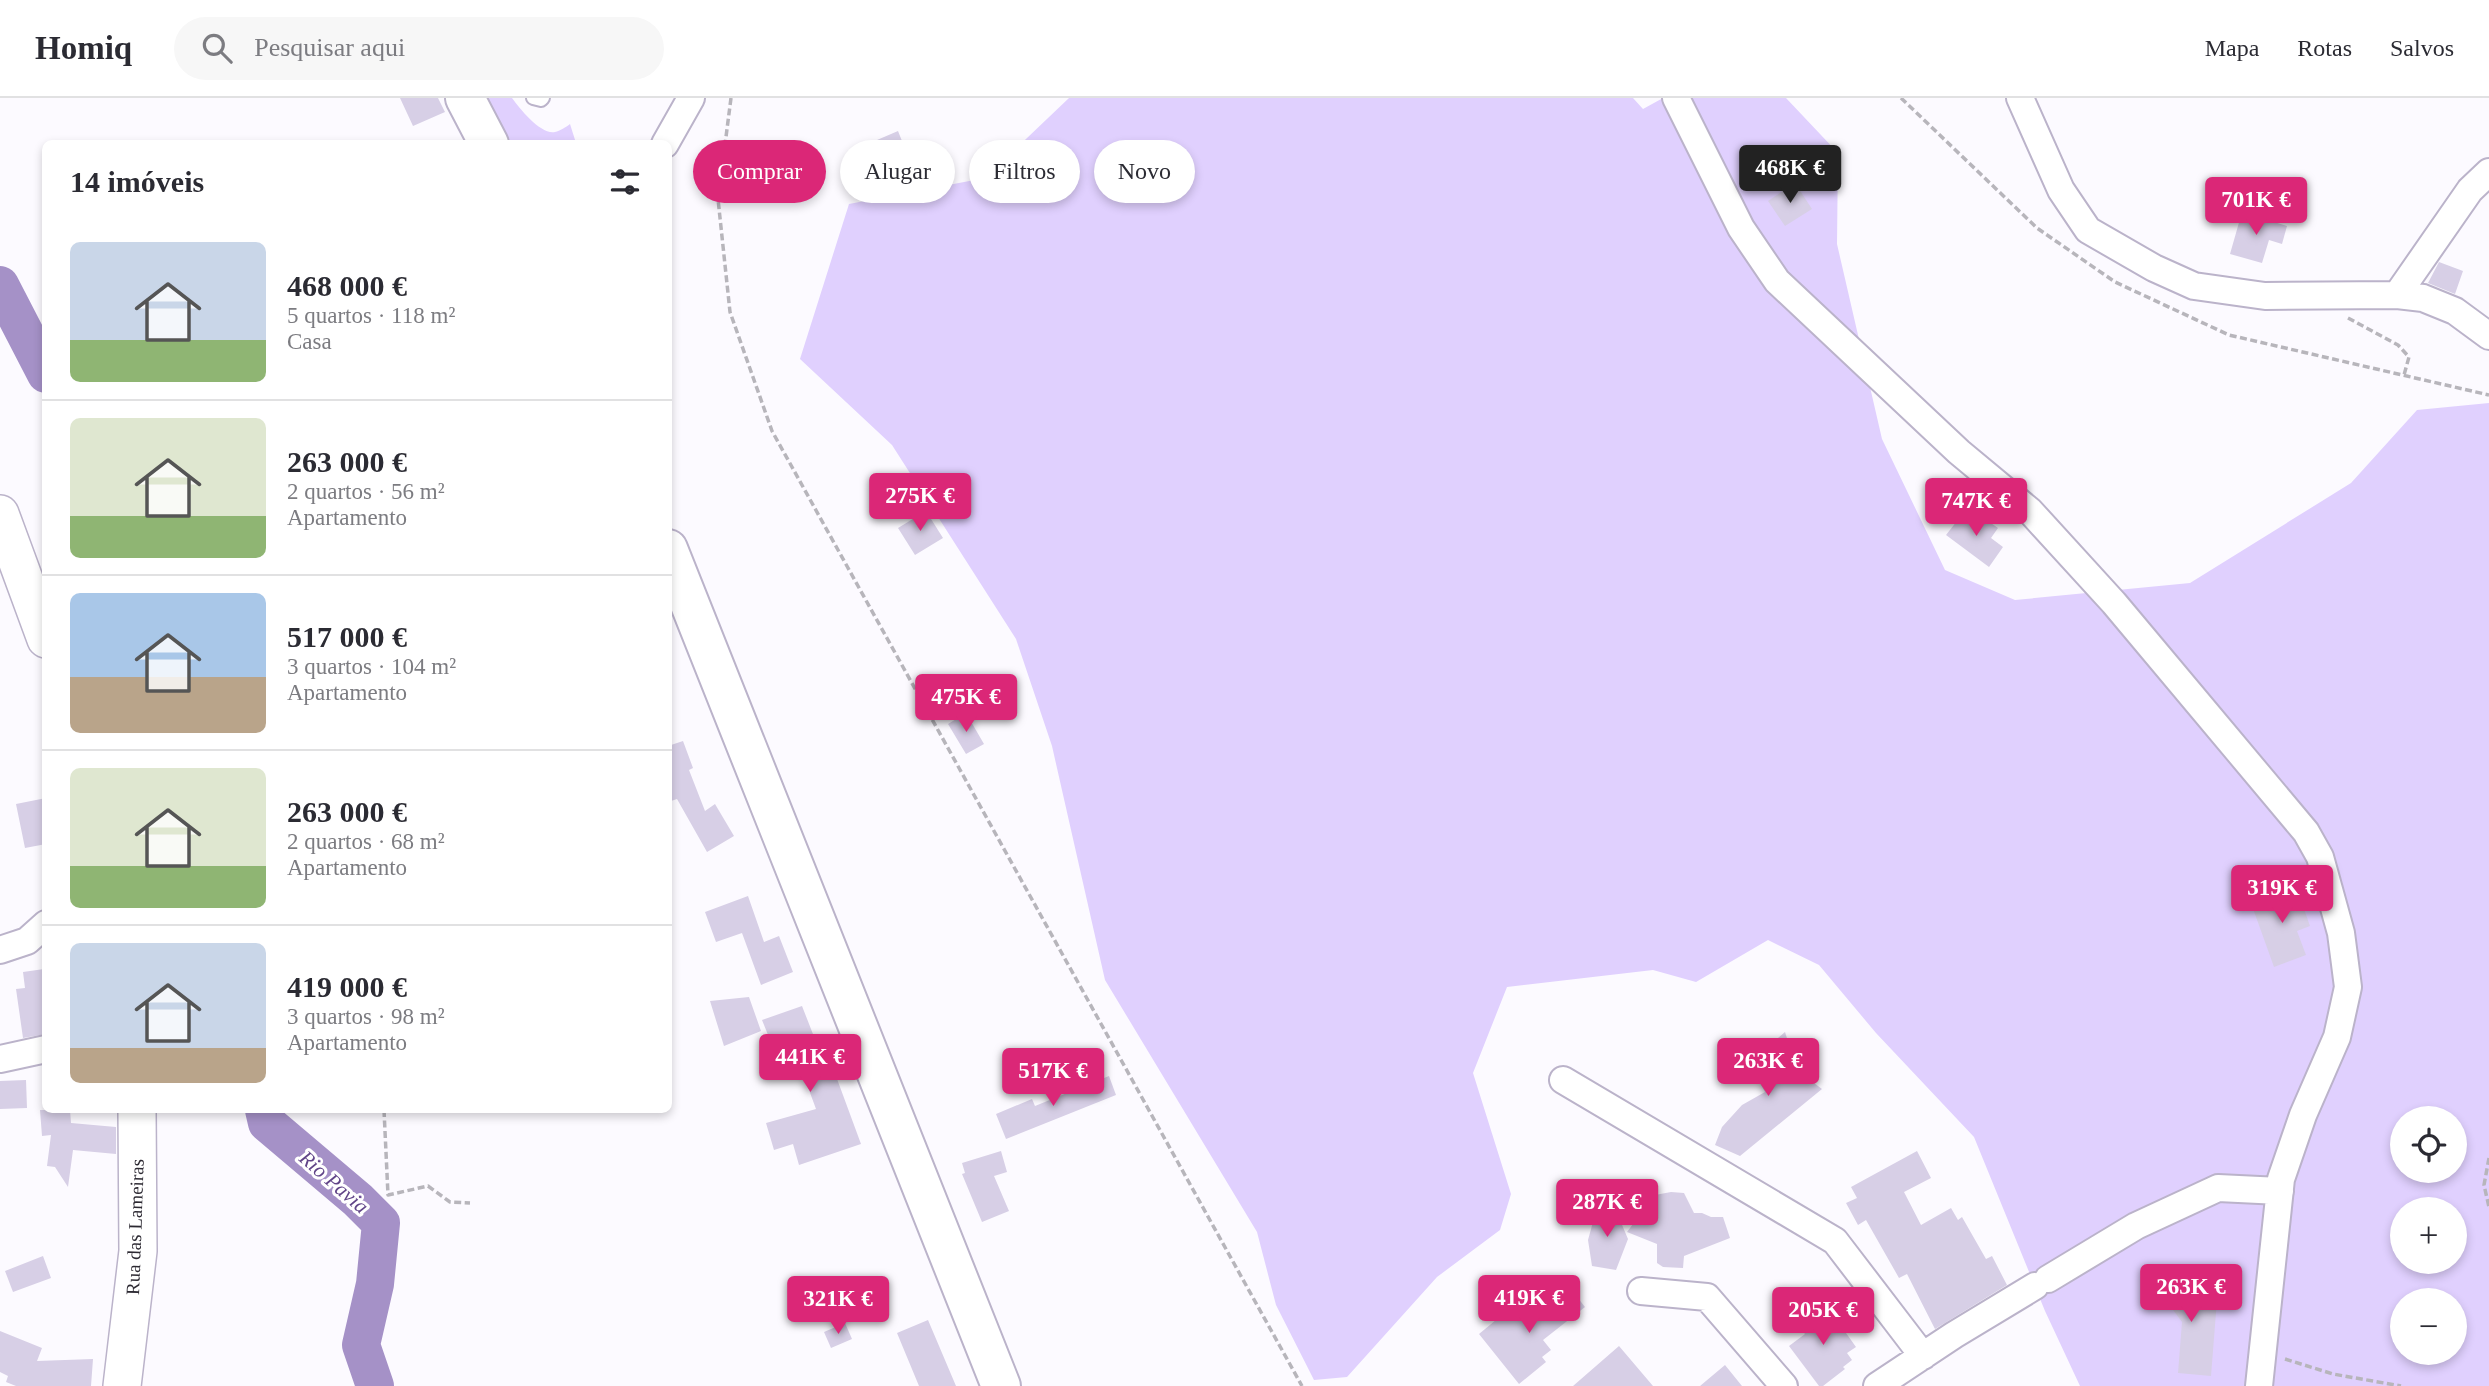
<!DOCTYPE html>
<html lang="pt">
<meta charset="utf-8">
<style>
:root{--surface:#fff;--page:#f7f7f7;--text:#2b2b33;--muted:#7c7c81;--line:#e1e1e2;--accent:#db2777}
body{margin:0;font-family:Georgia,serif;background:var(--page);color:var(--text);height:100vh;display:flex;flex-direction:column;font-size:26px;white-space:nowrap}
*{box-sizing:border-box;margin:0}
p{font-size:23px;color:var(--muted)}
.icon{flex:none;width:38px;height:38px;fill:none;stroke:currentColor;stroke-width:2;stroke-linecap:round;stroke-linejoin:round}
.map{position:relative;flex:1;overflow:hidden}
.side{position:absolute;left:42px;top:42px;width:630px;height:973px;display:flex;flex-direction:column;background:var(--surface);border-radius:10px;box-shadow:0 4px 10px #0003}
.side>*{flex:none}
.hud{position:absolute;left:693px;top:42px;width:665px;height:63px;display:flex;gap:14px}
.tools{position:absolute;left:2390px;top:1008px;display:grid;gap:14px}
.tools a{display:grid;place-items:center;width:77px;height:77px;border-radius:50%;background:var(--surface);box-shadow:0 4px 10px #0003;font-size:35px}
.price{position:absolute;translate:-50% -60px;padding:0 16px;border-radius:7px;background:var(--accent);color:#fff;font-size:23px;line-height:46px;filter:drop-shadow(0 2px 4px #0008)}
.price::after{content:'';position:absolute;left:50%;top:42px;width:21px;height:16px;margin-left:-10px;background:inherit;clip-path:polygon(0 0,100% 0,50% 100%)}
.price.current{background:#222;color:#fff}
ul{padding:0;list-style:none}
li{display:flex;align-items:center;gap:21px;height:175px;padding:0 28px}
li+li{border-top:2px solid var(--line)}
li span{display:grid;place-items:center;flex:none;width:196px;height:140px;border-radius:10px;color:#555}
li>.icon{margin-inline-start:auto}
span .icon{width:84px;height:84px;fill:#fffc;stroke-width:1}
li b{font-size:30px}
h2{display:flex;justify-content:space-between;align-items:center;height:84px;padding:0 28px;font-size:30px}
.pill{padding:0 24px;border-radius:32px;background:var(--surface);box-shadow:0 4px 10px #0003;font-size:24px;line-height:63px}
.pill.current{background:var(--accent);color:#fff}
header{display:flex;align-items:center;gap:42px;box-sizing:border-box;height:98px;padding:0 35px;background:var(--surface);border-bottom:2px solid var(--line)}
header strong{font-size:33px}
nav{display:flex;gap:38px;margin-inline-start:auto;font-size:24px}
.search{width:490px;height:63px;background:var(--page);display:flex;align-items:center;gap:18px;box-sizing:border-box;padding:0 24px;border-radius:38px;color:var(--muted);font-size:26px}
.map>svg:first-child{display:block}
.green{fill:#e0d0fe;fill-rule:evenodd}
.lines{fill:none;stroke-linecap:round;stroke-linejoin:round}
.river{stroke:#a591c7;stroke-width:38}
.building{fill:#d7cfe6}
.lane-casing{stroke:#bbb3ca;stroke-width:16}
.street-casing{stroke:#bbb3ca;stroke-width:30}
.secondary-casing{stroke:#bbb3ca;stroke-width:40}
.primary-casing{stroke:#bbb3ca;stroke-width:42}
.path{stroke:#b7b5bb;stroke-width:3.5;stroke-dasharray:7 3.5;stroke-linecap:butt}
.lane{stroke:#fff;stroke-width:12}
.street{stroke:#fff;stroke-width:26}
.secondary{stroke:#fff;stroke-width:37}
.primary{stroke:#fff;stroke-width:38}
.labels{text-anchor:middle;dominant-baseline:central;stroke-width:6;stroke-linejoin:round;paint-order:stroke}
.street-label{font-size:19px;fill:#2c2932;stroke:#fff}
.water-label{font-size:21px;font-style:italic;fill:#614588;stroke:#fff}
</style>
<header>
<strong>Homiq</strong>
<div class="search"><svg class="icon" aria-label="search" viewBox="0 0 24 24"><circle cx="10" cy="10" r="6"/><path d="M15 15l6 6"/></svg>Pesquisar aqui</div>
<nav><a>Mapa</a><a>Rotas</a><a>Salvos</a></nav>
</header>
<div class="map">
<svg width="2489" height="1288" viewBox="0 0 2489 1288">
<rect width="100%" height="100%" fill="#fcfaff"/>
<path class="green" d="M479,0H512C520,11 541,37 555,34C560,33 566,29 570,26L576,45H502Z
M1069,0H1633L1643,11L1663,0H1786L1838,55L1837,146L1882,341L1945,472L2015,502L2190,485L2351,385L2417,312L2489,305V1288H2080L2045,1213L1974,1039L1876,935L1819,867L1768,842L1696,884L1653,872L1507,889L1473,975L1511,1096L1500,1132L1437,1179L1347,1279L1314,1282L1276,1207L1257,1134L1105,882L1052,648L1016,541L892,347L800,261L849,106L985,80ZM2403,1020H2455V1073H2403ZM2403,1111H2455V1164H2403ZM2403,1202H2455V1255H2403Z"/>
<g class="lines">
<path class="river" d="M0,187L46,276
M264,1012L267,1025L358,1102L381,1125L375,1186L361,1247L375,1288"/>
</g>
<path class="building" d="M400,0H438L445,14L413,28Z
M898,33L914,73L872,90L869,83L852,88L842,62L866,55L863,48Z
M1795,85L1812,111L1785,128L1768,103Z
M2242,114L2287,128L2282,146L2269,142L2262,165L2230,156Z
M2439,164L2463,173L2455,196L2428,185Z
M926,413L943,440L915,457L898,430Z
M1964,414L1974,421L1978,416L1998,430L1991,440L2003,449L1989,469L1946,437Z
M966,615L984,646L966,656L948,626Z
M683,643L693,670L689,672L705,713L715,706L734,738L707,754L677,701L668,704V648Z
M46,700V746L25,750L16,706Z
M2296,788L2310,828L2297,833L2306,857L2274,869L2251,805Z
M748,798L764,844L779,838L793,874L761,887L742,835L716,844L705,814Z
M44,871L46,936L23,940L16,891L25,890L23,874Z
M749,899L761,933L724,948L710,903Z
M802,908L827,972L833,970L861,1046L799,1067L793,1046L774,1052L766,1025L816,1011L798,962L781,969L762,922Z
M1785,934L1794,962L1806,979L1822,991L1740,1058L1715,1047L1722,1029L1742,1007L1765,994L1756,978L1746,968Z
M1109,978L1116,997L1006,1041L996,1016L1032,1001L1035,1008Z
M26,982L27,1010L0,1011V983Z
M40,1012H70L71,1025L116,1029V1056L73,1052L68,1089L55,1069L47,1068L51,1037L42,1038Z
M1001,1053L1007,1074L994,1078L1009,1113L982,1124L962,1076L965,1075L962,1065Z
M1917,1053L1931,1080L1904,1094L1921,1127L1951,1110L1958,1122L1962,1119L1986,1161L1992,1158L2007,1187L1935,1231L1907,1176L1899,1180L1866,1122L1858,1127L1846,1105L1857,1100L1851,1089Z
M1671,1094L1684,1095L1694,1115H1702L1711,1119H1723L1730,1140L1684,1158L1683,1170L1663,1169L1657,1165V1146L1627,1134L1655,1097Z
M1602,1107L1614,1108L1628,1141L1616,1172L1592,1168L1588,1142L1593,1124Z
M43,1158L51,1180L13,1194L5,1173Z
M2175,1169L2197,1201L2217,1202L2211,1278L2178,1275L2182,1224L2155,1188Z
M1570,1190L1585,1209L1543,1242L1551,1252L1542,1259L1546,1264L1519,1286L1479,1236L1514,1207L1528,1224Z
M1826,1207L1856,1249L1847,1255L1852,1262L1843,1269L1845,1271L1823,1288H1819L1789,1248L1805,1236L1798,1227Z
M928,1222L956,1288H919L897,1235Z
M845,1225L852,1241L831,1250L824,1234Z
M0,1233L42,1250L37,1263L93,1261L91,1288H16L6,1284L8,1278L0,1274Z
M1619,1248L1653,1288H1573Z
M1725,1267L1742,1288H1700Z"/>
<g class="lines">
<g class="lane-casing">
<path id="lane" d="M533,0L541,2L543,0"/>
</g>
<g class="street-casing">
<path id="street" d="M1676,0L1741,130L1777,183L1959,354L2030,413L2114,505L2306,734L2320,759L2341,835L2348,889L2337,939L2303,1017L2281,1081L2259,1288
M2020,0L2061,92L2088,132L2154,170L2194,188L2265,198L2397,197L2423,200L2455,213L2489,238
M665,46L691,0
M2397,197L2470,92L2489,74
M0,852L27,843L46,826
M0,961L46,951
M1563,982L1835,1143L1923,1258
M2048,1181L2136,1128L2218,1090L2280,1093
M1641,1193L1707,1199L1784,1288
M1877,1288L1954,1237L2035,1188"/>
</g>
<g class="secondary-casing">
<path id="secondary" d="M0,416L46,541
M122,1288L138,1153L137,1012"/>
</g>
<g class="primary-casing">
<path id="primary" d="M465,0L489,46
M668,451L1001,1288"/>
</g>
<path class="path" d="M731,0L718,101L730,214L772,333L1302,1288
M1901,0L2037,130L2115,184L2229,237L2489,297
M2348,220L2398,247L2409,259L2404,277
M384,1012L388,1097L428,1088L450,1104L470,1105
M2489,1060L2484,1087L2489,1109
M2285,1261L2333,1276L2401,1288"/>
<use href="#lane" class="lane"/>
<use href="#street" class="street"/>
<use href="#secondary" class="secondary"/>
<use href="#primary" class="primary"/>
</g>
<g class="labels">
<g class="street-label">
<text transform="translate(135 1129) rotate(-88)">Rua das Lameiras</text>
</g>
<g class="water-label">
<text transform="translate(334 1084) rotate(41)">Rio Pavia</text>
</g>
</g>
</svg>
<div class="tools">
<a><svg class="icon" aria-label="locate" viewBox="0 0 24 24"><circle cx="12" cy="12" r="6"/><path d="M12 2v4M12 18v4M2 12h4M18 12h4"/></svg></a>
<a>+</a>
<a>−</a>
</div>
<b class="price current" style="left:1790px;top:107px">468K €</b>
<b class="price" style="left:2256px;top:139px">701K €</b>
<b class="price" style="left:920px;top:435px">275K €</b>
<b class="price" style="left:1976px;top:440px">747K €</b>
<b class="price" style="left:966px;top:636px">475K €</b>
<b class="price" style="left:2282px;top:827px">319K €</b>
<b class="price" style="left:810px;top:996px">441K €</b>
<b class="price" style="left:1768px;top:1000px">263K €</b>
<b class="price" style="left:1053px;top:1010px">517K €</b>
<b class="price" style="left:1607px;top:1141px">287K €</b>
<b class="price" style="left:2191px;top:1226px">263K €</b>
<b class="price" style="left:1529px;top:1237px">419K €</b>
<b class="price" style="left:838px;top:1238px">321K €</b>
<b class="price" style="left:1823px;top:1249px">205K €</b>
<div class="hud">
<a class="pill current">Comprar</a>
<a class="pill">Alugar</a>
<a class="pill">Filtros</a>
<a class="pill">Novo</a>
</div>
<section class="side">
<h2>14 imóveis<svg class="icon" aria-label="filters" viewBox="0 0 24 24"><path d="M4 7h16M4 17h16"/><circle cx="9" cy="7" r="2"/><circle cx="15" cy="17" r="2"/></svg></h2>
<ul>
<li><span style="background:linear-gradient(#c9d6e8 70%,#8fb573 0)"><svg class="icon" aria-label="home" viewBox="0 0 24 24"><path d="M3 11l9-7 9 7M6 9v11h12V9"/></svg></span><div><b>468 000 €</b><p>5 quartos · 118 m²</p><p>Casa</p></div></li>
<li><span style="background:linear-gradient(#dfe7d0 70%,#8fb573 0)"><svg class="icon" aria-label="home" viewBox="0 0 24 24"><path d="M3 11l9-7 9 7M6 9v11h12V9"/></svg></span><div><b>263 000 €</b><p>2 quartos · 56 m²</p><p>Apartamento</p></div></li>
<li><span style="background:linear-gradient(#a9c7e8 60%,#b9a48a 0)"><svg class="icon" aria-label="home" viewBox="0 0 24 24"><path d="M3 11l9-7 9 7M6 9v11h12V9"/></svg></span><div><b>517 000 €</b><p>3 quartos · 104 m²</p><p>Apartamento</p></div></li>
<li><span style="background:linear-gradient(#dfe7d0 70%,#8fb573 0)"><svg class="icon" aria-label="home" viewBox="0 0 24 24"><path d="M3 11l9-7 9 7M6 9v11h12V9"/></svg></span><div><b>263 000 €</b><p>2 quartos · 68 m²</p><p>Apartamento</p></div></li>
<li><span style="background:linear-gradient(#c9d6e8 75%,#b9a48a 0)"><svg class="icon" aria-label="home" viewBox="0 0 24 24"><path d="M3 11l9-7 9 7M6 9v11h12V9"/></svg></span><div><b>419 000 €</b><p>3 quartos · 98 m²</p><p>Apartamento</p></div></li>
</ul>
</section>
</div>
